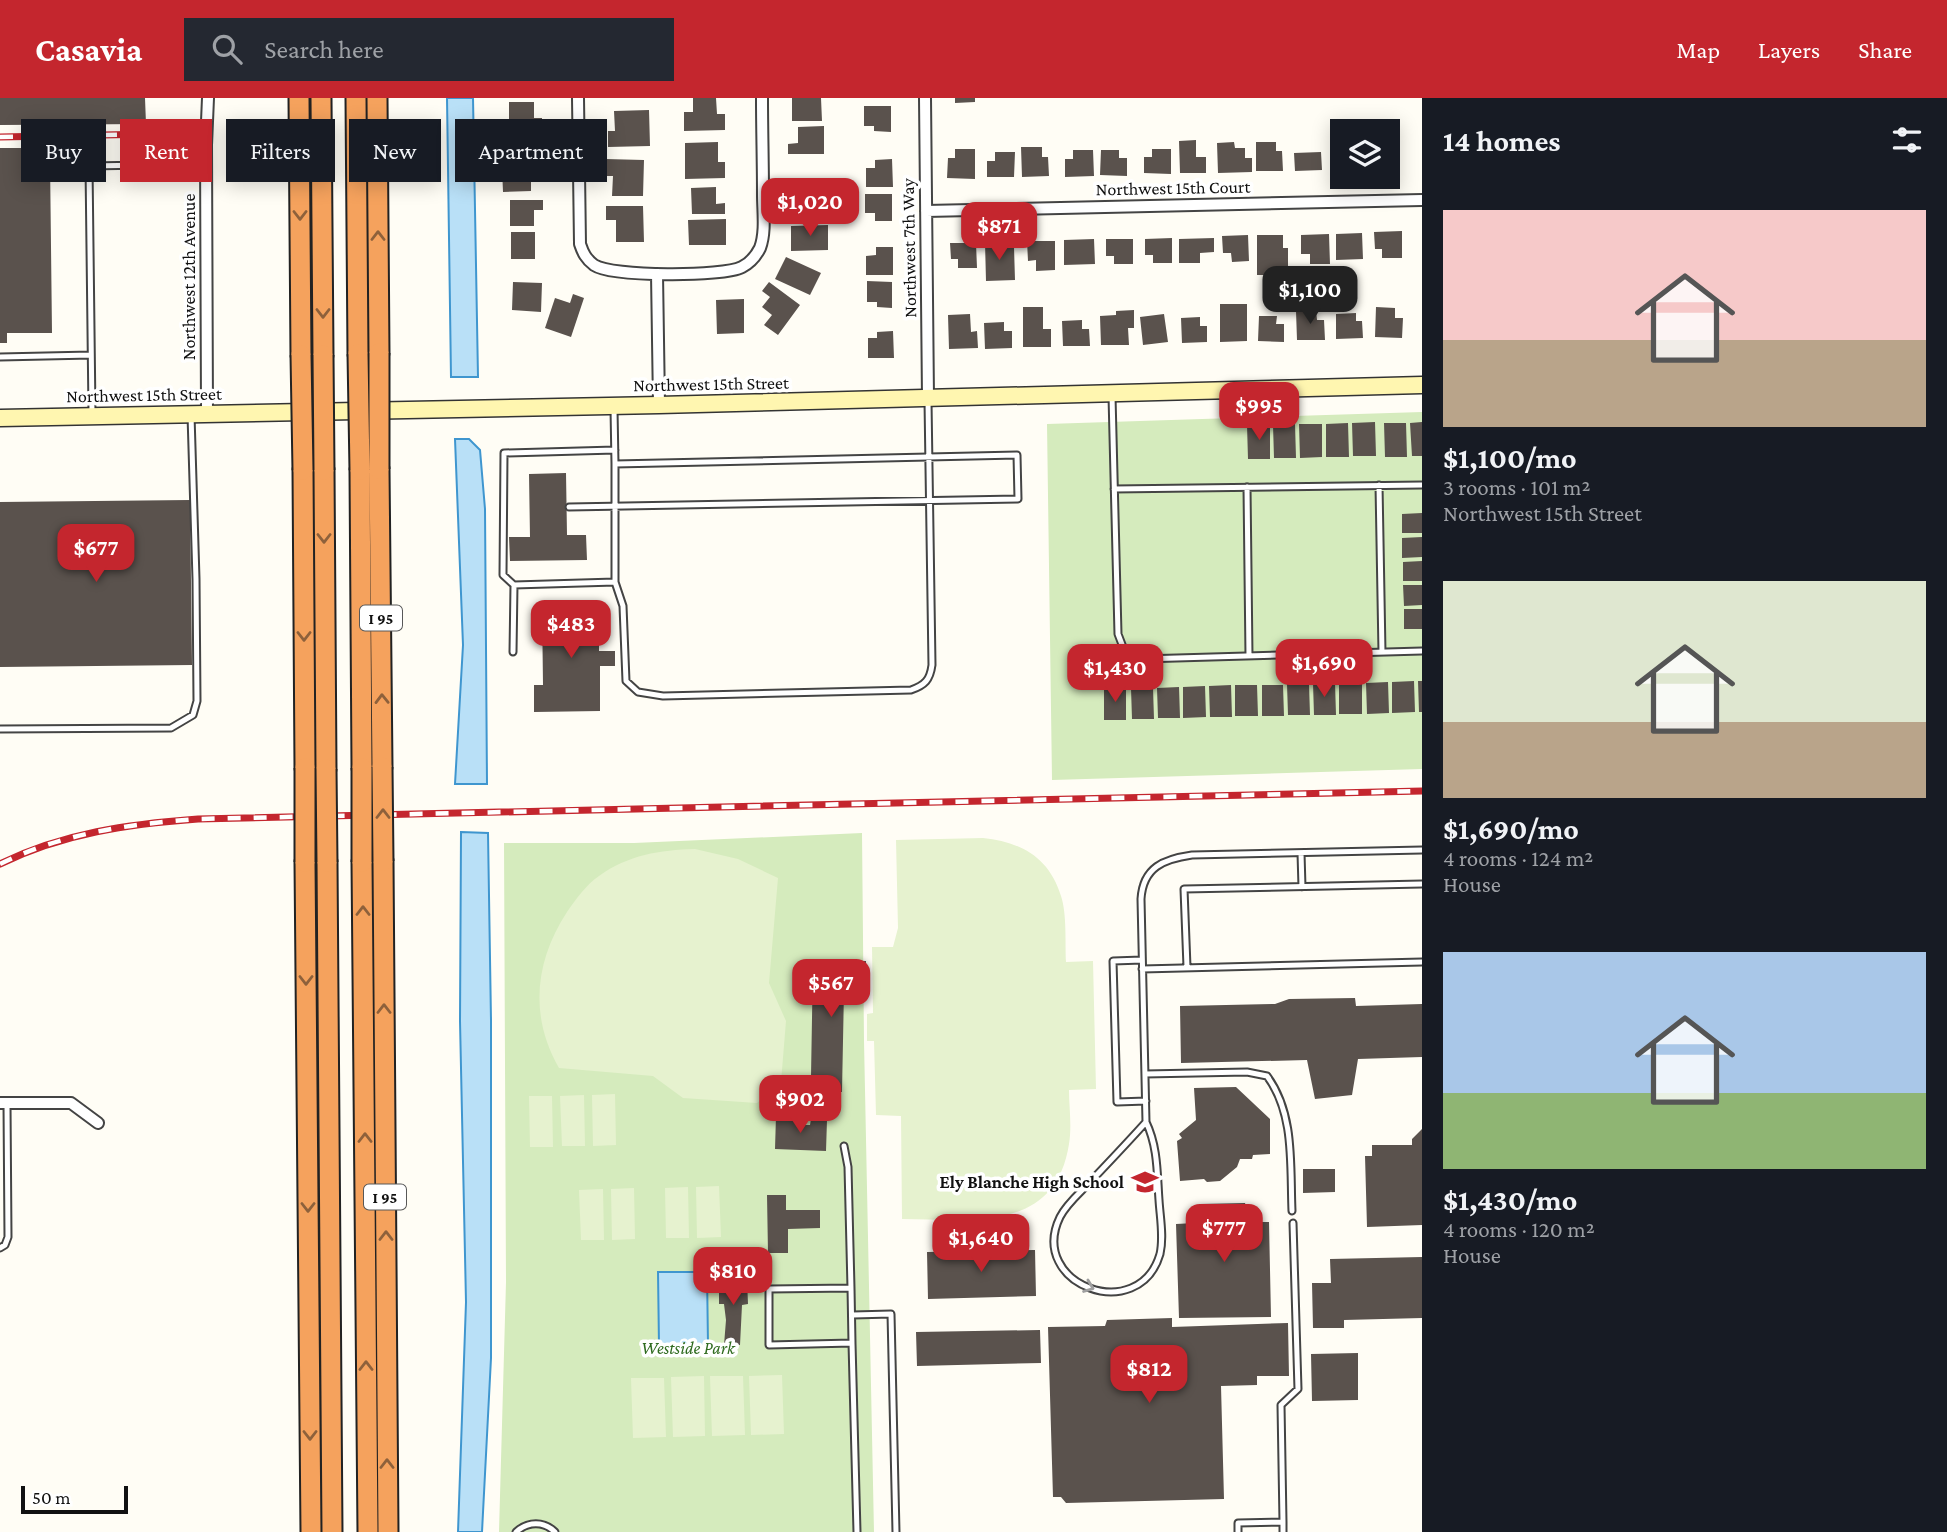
<!DOCTYPE html>
<meta charset="utf-8">
<style>
:root{--surface:#171b24;--page:#242831;--text:#f1f3f6;--muted:#9ea1a6;--accent:#c4262e}
body{margin:0;font-family:"Crimson Pro",serif;background:var(--page);color:var(--text);height:100vh;display:flex;flex-direction:column;font-size:26px;white-space:nowrap}
*{box-sizing:border-box;margin:0}
p{font-size:23px;color:var(--muted)}
.icon{flex:none;width:38px;height:38px;fill:none;stroke:currentColor;stroke-width:2;stroke-linecap:round;stroke-linejoin:round}
.map{position:relative;flex:1;overflow:hidden}
.drawer{display:flex;flex-direction:column;background:var(--surface);width:525px}
.drawer>*{flex:none}
.guide{position:absolute;left:21px;top:21px;width:665px;height:63px;display:flex;gap:14px}
.fabs{position:absolute;left:1330px;top:21px;display:grid;gap:14px}
.fabs a{display:grid;place-items:center;width:70px;height:70px;border-radius:0px;background:var(--surface);box-shadow:0 4px 18px #0003;font-size:35px}
.scale{position:absolute;left:21px;bottom:18px;width:107px;box-sizing:border-box;padding-left:7px;border:4px solid #111;border-top:0;font-size:19px;line-height:24px;white-space:nowrap;color:#111;-webkit-text-stroke:5px #fff;paint-order:stroke}
.price{position:absolute;translate:-50% -60px;padding:0 16px;border-radius:14px;background:var(--accent);color:#fff;font-size:23px;line-height:46px;filter:drop-shadow(0 2px 4px #0008)}
.price::after{content:'';position:absolute;left:50%;top:42px;width:21px;height:16px;margin-left:-10px;background:inherit;clip-path:polygon(0 0,100% 0,50% 100%)}
.price.selected{background:#222;color:#fff}
ul{padding:0;list-style:none}
li{display:grid;align-content:center;gap:14px;height:371px;padding:0 21px}
li span{display:grid;place-items:center;height:217px;border-radius:0px;color:#555}
li>.icon{margin-inline-start:auto}
span .icon{width:126px;height:126px;fill:#fffc;stroke-width:1}
li b{font-size:30px}
h2{display:flex;justify-content:space-between;align-items:center;height:84px;padding:0 21px;font-size:30px}
.chip{padding:0 24px;border-radius:0px;background:var(--surface);box-shadow:0 4px 18px #0003;font-size:24px;line-height:63px}
.chip.selected{background:var(--accent);color:#fff}
header{display:flex;align-items:center;gap:42px;box-sizing:border-box;height:98px;padding:0 35px;background:var(--accent);color:#fff}
header strong{font-size:33px}
nav{display:flex;gap:38px;margin-inline-start:auto;font-size:24px}
.search{width:490px;height:63px;background:var(--page);display:flex;align-items:center;gap:18px;box-sizing:border-box;padding:0 24px;border-radius:0px;color:var(--muted);font-size:26px}
main{display:flex;flex:1;min-height:0}
.map>svg:first-child{display:block}
.green{fill:#d5ebbd}
.pitch{fill:#e6f2cf}
.water{fill:#b9e0f7;stroke:#3f96cf;stroke-width:2}
.building{fill:#5a524d}
.lines{fill:none;stroke-linecap:round;stroke-linejoin:round}
.lane-casing{stroke:#444;stroke-width:9}
.street-casing{stroke:#444;stroke-width:14}
.secondary-casing{stroke:#333;stroke-width:19}
.highway-casing{stroke:#222;stroke-width:23}
.lane{stroke:#fff;stroke-width:5}
.street{stroke:#fff;stroke-width:10}
.secondary{stroke:#fff6b0;stroke-width:16}
.highway{stroke:#f5a25d;stroke-width:19}
.rail-casing{stroke:#c4262e;stroke-width:7}
.rail{stroke:#fff;stroke-width:4.5;stroke-dasharray:13;stroke-linecap:butt}
.highway-bridge-casing{stroke:#222;stroke-width:23;stroke-linecap:butt}
.highway-bridge{stroke:#f5a25d;stroke-width:19}
.oneway{stroke:#8e613b}
.oneway2{stroke:#a0a0a0}
.labels{text-anchor:middle;dominant-baseline:central;stroke-width:7;stroke-linejoin:round;paint-order:stroke}
.shield{fill:#fff;stroke:#585858;stroke-width:2}
.shield-label{font-size:16px;font-weight:bold;fill:#111}
.street-label{font-size:18px;fill:#111;stroke:#fff}
.poi-label{font-size:18px;font-weight:bold;fill:#111;stroke:#fff;text-anchor:end}
.park-label{font-size:18px;font-style:italic;fill:#2f6b1f;stroke:#fff}
</style>
<header>
<strong>Casavia</strong>
<div class="search"><svg class="icon" aria-label="search" viewBox="0 0 24 24"><circle cx="10" cy="10" r="6"/><path d="M15 15l6 6"/></svg>Search here</div>
<nav><a>Map</a><a>Layers</a><a>Share</a></nav>
</header>
<main>
<div class="map">
<svg width="1422" height="1434" viewBox="0 0 1422 1434">
<rect width="100%" height="100%" fill="#fffdf5"/>
<path class="green" d="M1422,314V671L1052,682L1047,326Z
M862,735L864,943L874,1434H499L506,1184L504,745H634Z"/>
<path class="pitch" d="M983,740C1021,744 1049,759 1061,798C1067,816 1065,845 1066,864L1093,863L1096,991L1069,992C1069,1009 1072,1028 1069,1046C1055,1136 970,1121 902,1121L901,1018L876,1017L874,943H867V916L873,915L872,849H893L898,830L896,742Z
M695,751L738,761L778,780L769,885L786,923L781,984L757,1005L683,1000L653,978L559,970C529,918 535,863 567,814C576,801 586,787 599,778C628,757 660,752 695,751Z
M615,996L616,1047L593,1048L592,997Z
M584,997L585,1048H562L560,998Z
M529,998H552L553,1049H530Z
M719,1088L721,1139L697,1140L696,1089Z
M688,1089L689,1140H666L665,1090Z
M634,1090L635,1141L612,1142L611,1091Z
M603,1091L604,1142H581L579,1092Z
M782,1277L784,1336L751,1337L749,1278Z
M704,1278L705,1338L673,1339L671,1279Z
M710,1278H743L745,1337L712,1338Z
M631,1280H664L666,1339L633,1340Z"/>
<path class="water" d="M447,0H473L478,279H451Z
M455,341H469L480,352L485,411L487,686H455L463,547Z
M461,734L488,735L491,922V1260L482,1434H458L466,1204L460,923Z
M658,1174H707L708,1247H659Z"/>
<path class="building" d="M0,0H145L146,26L0,27Z
M693,0H716L717,16H725V32L684,33V14H693Z
M792,0H821L822,23H792Z
M955,0H975V4L955,5Z
M509,4H534V20H542V31H509Z
M864,8H891V34L874,33V28H864Z
M649,12L650,48L608,49V33H615L614,13Z
M824,28V56H788V46L798,45V29Z
M1388,32H1398L1399,69L1388,70Z
M543,36V47H534V63H509V37Z
M1196,42V59H1206V75H1180L1179,43Z
M718,44V64H725V80L685,81V45Z
M1234,44L1235,50H1245V60H1252V74L1218,75L1217,45Z
M1256,44H1276V53H1282L1283,73H1256Z
M1334,46H1342V72H1335Z
M1021,49H1042V59H1048L1049,78L1022,79Z
M0,50H67V62H50L52,235H7V245H0Z
M955,51H975V81L947,80L948,60H955Z
M1152,51H1171V76L1144,75V59H1152Z
M1073,52H1093L1094,78L1065,79V61H1073Z
M1101,52H1119V60H1127V78L1100,77Z
M995,54H1015L1014,79H987V63H995Z
M1321,54L1322,72L1295,73L1294,55Z
M605,61L644,62L643,98H612L613,78H605Z
M892,61L893,89H866V70H875V62Z
M531,69V93L503,94L502,70Z
M716,89V106L725,105V116H692L691,90Z
M797,96H828V121L789,122L788,110H798Z
M865,96H892V123H875V115H865Z
M510,102H543V112H534V128H510Z
M606,108H643L644,144H616V122H606Z
M726,121V147H689L688,122Z
M828,127V152L791,153V128Z
M1402,133V160H1382V151H1375L1374,134Z
M511,134H535V161H511Z
M1362,135L1363,161L1336,162V136Z
M1329,136L1330,166H1310V156H1301V137Z
M1248,137L1249,163L1232,164L1231,155H1223L1222,138Z
M1257,137H1283V150H1288V177H1257Z
M1172,140V165H1153V157H1145V141Z
M1214,140V154L1200,155V165H1179V141Z
M1094,141L1095,166L1064,167V142Z
M1106,141H1133V166H1114V158H1106Z
M1004,143V149H1014L1015,182L986,183L985,144Z
M1027,143H1055V172L1036,173V162L1028,163Z
M950,145H976L977,170H958V161H951Z
M876,149H893V177H866V158L876,157Z
M786,159L821,175L810,197L775,181Z
M867,183L892,184V210L877,209V204H867Z
M513,184L542,185L541,214L512,212Z
M769,184L800,207L778,237L764,227L772,217L762,209L770,199L762,193Z
M573,196L584,200L571,239L545,230L555,200L570,205Z
M744,201V235L717,236L716,202Z
M1220,206H1247V243L1220,244Z
M1023,209H1043V231H1051V249H1023Z
M1376,209L1395,210V220H1403L1402,240L1375,239Z
M1134,212V230H1128L1129,247H1101L1100,218L1116,217V213Z
M1316,212L1317,222H1324L1325,242H1297L1296,213Z
M1356,215V223H1362L1363,240L1336,241V216Z
M970,216L971,234L977,233L978,250L949,251L948,217Z
M1164,216L1168,244L1143,247L1140,219Z
M1259,218H1277L1276,226H1284V244L1258,243Z
M1200,219V228H1207V244L1182,245L1181,220Z
M1082,222V231H1089L1090,248H1063L1062,223Z
M1004,224V233H1012V250L985,251L984,225Z
M893,233L894,260H868V240H877V234Z
M1375,324L1376,358H1353L1352,325Z
M1422,324V358H1412L1410,325Z
M1348,325L1349,359H1326V326Z
M1384,325H1406L1407,359H1385Z
M1295,326L1296,360H1274L1273,327Z
M1299,326H1322V359L1300,360Z
M1247,327H1270V361H1248Z
M566,375L567,437H586L587,462L510,463L509,439H530L529,376Z
M190,402L192,567L0,569V404Z
M1422,415V435H1402V416Z
M1422,439V459L1402,460V440Z
M1422,463V483H1403V464Z
M1403,487H1422V507L1404,508Z
M542,508H599V553H615V568H600V613L534,614V587H543Z
M1404,511H1422V531H1404Z
M1414,583L1415,614L1392,615V584Z
M1418,583H1422V614H1419Z
M1388,584L1389,615L1367,616L1366,585Z
M1313,585H1335L1336,617H1314Z
M1339,585H1362V616H1339Z
M1287,586H1309L1310,617H1288Z
M1231,587L1232,619H1210L1209,588Z
M1235,587H1257L1258,618H1235Z
M1262,587H1283L1284,618H1262Z
M1205,588L1206,619L1183,620V589Z
M1179,589L1180,620H1158L1157,590Z
M1126,590V622H1104V591Z
M1131,590H1153L1154,621H1132Z
M813,862L866,863L865,893L844,892L842,994H815V979H811Z
M1355,900L1356,908L1422,906V959L1358,961L1352,997L1315,1001L1307,962L1181,965L1180,908L1275,906L1289,901Z
M1236,989L1270,1021V1056L1253,1057L1252,1061H1240L1237,1069L1220,1083L1207,1084L1204,1081L1180,1083L1177,1043L1182,1040L1179,1036L1196,1022L1194,990Z
M776,1018L797,1019V1027H810L811,1021L827,1022L826,1053L775,1051Z
M1422,1031V1127L1367,1129L1365,1058H1372V1047H1412V1041Z
M1303,1071H1335V1094L1303,1095Z
M767,1097H786V1112H820V1130L788,1131V1155H768Z
M1245,1105L1250,1124H1269L1271,1219L1179,1220L1176,1126L1195,1125L1200,1106Z
M1035,1152L1036,1198L928,1201L927,1154Z
M1422,1159V1220L1344,1222V1230H1313L1312,1185H1331L1330,1161Z
M747,1181L748,1206L742,1207L740,1247H724L726,1222L724,1206H719V1182Z
M1172,1220V1229L1288,1225L1289,1278H1257V1287L1221,1288L1224,1401L1066,1405L1061,1399H1053L1048,1229L1105,1228L1107,1222Z
M1040,1232L1041,1265L917,1268L916,1234Z
M1358,1255V1302L1312,1303L1311,1256Z"/>
<g class="lines">
<g class="lane-casing">
<path id="lane" d="M0,259L91,257
M1112,298L1118,536L1126,557L1142,561L1422,553
M92,314L89,68L206,66
M1379,387L1382,554
M1247,389L1249,558
M1114,391L1422,387
M569,409L1018,401L1017,357L615,366L614,311
M615,484L623,508L626,583L638,594L663,598L911,592C925,587 930,582 932,567L928,303
M514,487L503,477L504,355L615,352
M513,554L514,487L615,484V366
M0,631L171,630L193,617L197,603L196,481L191,317
M1301,755L1302,789
M1142,862L1113,863L1117,1004L1146,1003
M1187,869L1184,791L1422,786
M1142,871L1422,864
M1145,976L1247,974L1267,978C1295,1016 1290,1067 1292,1113
M1146,1024C1128,1044 1110,1063 1091,1083C1081,1094 1067,1105 1060,1119C1027,1187 1139,1228 1160,1156C1164,1139 1160,1119 1159,1102C1157,1075 1158,1049 1146,1024L1141,801C1143,769 1164,761 1192,757L1422,752
M844,1048L848,1069L851,1190
M0,1150L5,1147L8,1139L7,1006
M851,1190L852,1245L769,1247V1191Z
M853,1217L891,1216L896,1434
M852,1245L857,1434
M1283,1424L1281,1307L1298,1291L1293,1125
M516,1434C528,1423 544,1423 555,1434
M1238,1434V1425L1283,1424V1434"/>
</g>
<g class="street-casing">
<path id="street" d="M578,0L580,146C583,155 586,161 594,167C612,179 723,179 742,169C750,165 756,158 760,150C766,134 763,113 763,97C763,64 762,32 762,0
M925,0L928,300
M926,113L1422,102
M657,176L659,307
M207,315L206,47L208,0
M0,1005H71L98,1025"/>
</g>
<g class="secondary-casing">
<path id="secondary" d="M0,320L659,307L1422,287"/>
</g>
<g class="highway-casing">
<path id="highway" d="M299,0L301,257
M321,0L323,257
M356,0L358,256
M377,0L379,255
M379,371L382,669
M303,372L305,670
M324,372L326,671
M360,372L362,670
M383,763L388,1434
M305,764L311,1434
M327,764L332,1434
M362,764L368,1434"/>
</g>
<use href="#lane" class="lane"/>
<use href="#street" class="street"/>
<use href="#secondary" class="secondary"/>
<use href="#highway" class="highway"/>
<g class="rail-casing">
<path id="rail" d="M0,39L154,36
M0,766C63,735 129,726 198,721L1422,693"/>
</g>
<use href="#rail" class="rail"/>
<g class="highway-bridge-casing">
<path id="highway-bridge" d="M379,255V371
M358,256L360,372
M301,257L303,372
M323,257L324,372
M382,669L383,763
M305,670V764
M362,670V764
M326,671L327,764"/>
</g>
<use href="#highway-bridge" class="highway-bridge"/>
</g>
<defs><path id="oneway-chevron" d="M-2-3.5L2.5 0L-2 3.5" fill="none" stroke-width="1.6" stroke-linecap="round" stroke-linejoin="round" transform="scale(1.75)"/></defs>
<g class="oneway">
<use href="#oneway-chevron" transform="translate(300 117) rotate(90)"/>
<use href="#oneway-chevron" transform="translate(378 138) rotate(-90)"/>
<use href="#oneway-chevron" transform="translate(323 215) rotate(90)"/>
<use href="#oneway-chevron" transform="translate(324 440) rotate(90)"/>
<use href="#oneway-chevron" transform="translate(304 538) rotate(90)"/>
<use href="#oneway-chevron" transform="translate(382 601) rotate(-91)"/>
<use href="#oneway-chevron" transform="translate(383 716) rotate(-90)"/>
<use href="#oneway-chevron" transform="translate(363 813) rotate(-90)"/>
<use href="#oneway-chevron" transform="translate(306 882) rotate(90)"/>
<use href="#oneway-chevron" transform="translate(384 911) rotate(-90)"/>
<use href="#oneway-chevron" transform="translate(365 1040) rotate(-90)"/>
<use href="#oneway-chevron" transform="translate(308 1109) rotate(90)"/>
<use href="#oneway-chevron" transform="translate(386 1138) rotate(-90)"/>
<use href="#oneway-chevron" transform="translate(366 1268) rotate(-90)"/>
<use href="#oneway-chevron" transform="translate(310 1337) rotate(90)"/>
<use href="#oneway-chevron" transform="translate(387 1366) rotate(-90)"/>
</g>
<use class="oneway2" href="#oneway-chevron" transform="translate(1089 1189) rotate(21)"/>
<defs>
<g id="school-bare" transform="scale(2.1)"><path d="M0-5L7-2L0 1L-7-2ZM-4 1L0 2.5L4 1V4Q0 6-4 4Z" fill="#c4262e" stroke="#fff" stroke-width="2.5" paint-order="stroke"/></g>
</defs>
<g fill-rule="evenodd">
<use href="#school-bare" x="1145" y="1084"/>
</g>
<g class="labels">
<g class="shield">
<rect x="360" y="507.5" width="42" height="25" rx="5"/>
<rect x="364" y="1086.5" width="42" height="25" rx="5"/>
</g>
<g class="shield-label">
<text x="381" y="520">I 95</text>
<text x="385" y="1099">I 95</text>
</g>
<g class="street-label">
<text transform="translate(1173 90) rotate(-1)">Northwest 15th Court</text>
<text transform="translate(909 150) rotate(-91)">Northwest 7th Way</text>
<text transform="translate(189 179) rotate(-90)">Northwest 12th Avenue</text>
<text transform="translate(711 286) rotate(-1)">Northwest 15th Street</text>
<text transform="translate(144 297) rotate(-1)">Northwest 15th Street</text>
</g>
<g class="poi-label">
<text x="1124" y="1084">Ely Blanche High School</text>
</g>
<g class="park-label">
<text x="688" y="1250">Westside Park</text>
</g>
</g>
</svg>
<div class="fabs">
<a><svg class="icon" aria-label="layers" viewBox="0 0 24 24"><path d="M12 4l9 5-9 5-9-5zM3 14l9 5 9-5"/></svg></a>
</div>
<div class="scale">50 m</div>
<b class="price" style="left:810px;top:140px">$1,020</b>
<b class="price" style="left:999px;top:164px">$871</b>
<b class="price selected" style="left:1310px;top:228px">$1,100</b>
<b class="price" style="left:1259px;top:344px">$995</b>
<b class="price" style="left:96px;top:486px">$677</b>
<b class="price" style="left:571px;top:562px">$483</b>
<b class="price" style="left:1324px;top:601px">$1,690</b>
<b class="price" style="left:1115px;top:606px">$1,430</b>
<b class="price" style="left:831px;top:921px">$567</b>
<b class="price" style="left:800px;top:1037px">$902</b>
<b class="price" style="left:1224px;top:1166px">$777</b>
<b class="price" style="left:981px;top:1176px">$1,640</b>
<b class="price" style="left:733px;top:1209px">$810</b>
<b class="price" style="left:1149px;top:1307px">$812</b>
<div class="guide">
<a class="chip">Buy</a>
<a class="chip selected">Rent</a>
<a class="chip">Filters</a>
<a class="chip">New</a>
<a class="chip">Apartment</a>
</div>
</div>
<section class="drawer">
<h2>14 homes<svg class="icon" aria-label="filters" viewBox="0 0 24 24"><path d="M4 7h16M4 17h16"/><circle cx="9" cy="7" r="2"/><circle cx="15" cy="17" r="2"/></svg></h2>
<ul>
<li><span style="background:linear-gradient(#f6c9c9 60%,#b9a48a 0)"><svg class="icon" aria-label="home" viewBox="0 0 24 24"><path d="M3 11l9-7 9 7M6 9v11h12V9"/></svg></span><div><b>$1,100/mo</b><p>3 rooms · 101 m²</p><p>Northwest 15th Street</p></div></li>
<li><span style="background:linear-gradient(#dfe7d0 65%,#b9a48a 0)"><svg class="icon" aria-label="home" viewBox="0 0 24 24"><path d="M3 11l9-7 9 7M6 9v11h12V9"/></svg></span><div><b>$1,690/mo</b><p>4 rooms · 124 m²</p><p>House</p></div></li>
<li><span style="background:linear-gradient(#a9c7e8 65%,#8fb573 0)"><svg class="icon" aria-label="home" viewBox="0 0 24 24"><path d="M3 11l9-7 9 7M6 9v11h12V9"/></svg></span><div><b>$1,430/mo</b><p>4 rooms · 120 m²</p><p>House</p></div></li>
</ul>
</section>
</main>
